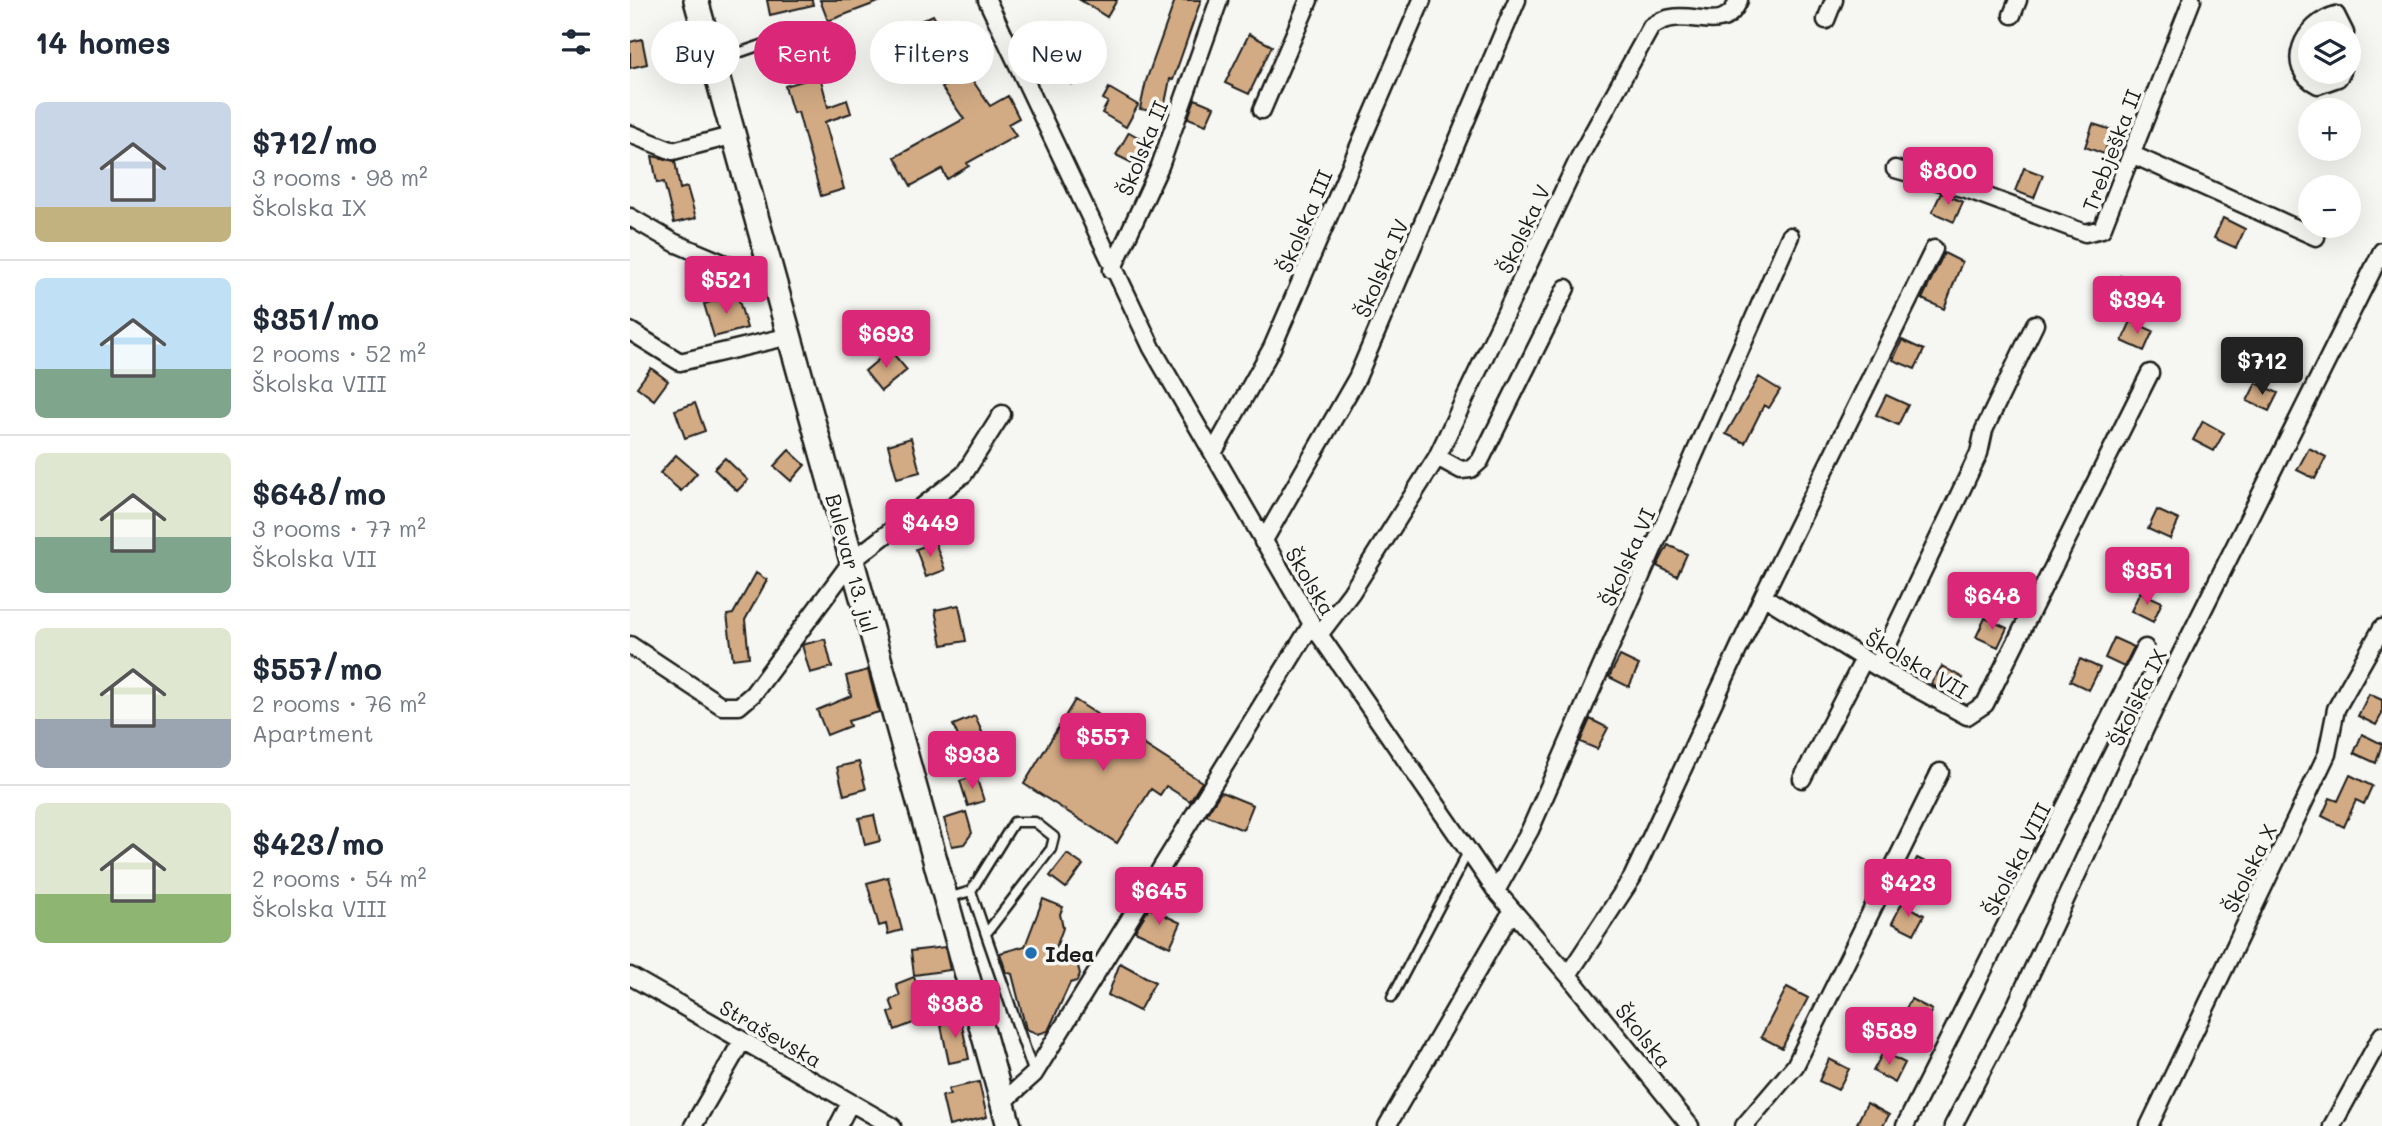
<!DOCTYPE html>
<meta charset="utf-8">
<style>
:root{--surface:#fff;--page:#f2f2f3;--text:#1f2937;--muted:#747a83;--line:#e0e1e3;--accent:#db2777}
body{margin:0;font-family:Mali,sans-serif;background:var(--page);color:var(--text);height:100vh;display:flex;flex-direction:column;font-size:26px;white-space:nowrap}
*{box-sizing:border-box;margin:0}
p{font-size:23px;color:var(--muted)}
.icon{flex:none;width:38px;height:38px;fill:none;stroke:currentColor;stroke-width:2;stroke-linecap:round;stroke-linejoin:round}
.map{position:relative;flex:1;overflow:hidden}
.panel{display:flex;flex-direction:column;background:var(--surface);width:630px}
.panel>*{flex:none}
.guide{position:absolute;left:21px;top:21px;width:665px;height:63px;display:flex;gap:14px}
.fabs{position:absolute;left:1668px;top:21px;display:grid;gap:14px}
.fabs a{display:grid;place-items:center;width:63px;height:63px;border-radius:50%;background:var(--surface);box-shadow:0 7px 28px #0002;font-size:35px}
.price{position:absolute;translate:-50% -60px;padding:0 16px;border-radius:7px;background:var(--accent);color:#fff;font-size:23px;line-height:46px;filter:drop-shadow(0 2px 4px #0008)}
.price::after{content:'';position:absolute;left:50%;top:42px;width:21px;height:16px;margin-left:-10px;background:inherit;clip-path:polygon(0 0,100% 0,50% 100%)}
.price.selected{background:#222;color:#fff}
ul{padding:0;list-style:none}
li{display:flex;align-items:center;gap:21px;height:175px;padding:0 35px}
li+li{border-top:2px solid var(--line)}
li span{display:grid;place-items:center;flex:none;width:196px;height:140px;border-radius:10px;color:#555}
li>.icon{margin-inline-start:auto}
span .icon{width:84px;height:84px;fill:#fffc;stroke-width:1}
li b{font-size:30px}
h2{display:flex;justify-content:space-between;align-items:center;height:84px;padding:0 35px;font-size:30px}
.tag{padding:0 24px;border-radius:32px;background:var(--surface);box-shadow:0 7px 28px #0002;font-size:24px;line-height:63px}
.tag.selected{background:var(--accent);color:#fff}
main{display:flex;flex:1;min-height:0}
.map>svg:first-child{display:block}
.building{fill:#d2ab84;stroke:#1c1c1c;stroke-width:2}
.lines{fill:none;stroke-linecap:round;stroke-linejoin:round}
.lane-casing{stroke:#1c1c1c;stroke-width:13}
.street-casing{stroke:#1c1c1c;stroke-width:21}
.secondary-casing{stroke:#1c1c1c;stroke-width:28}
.lane{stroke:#f6f6f2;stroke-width:8}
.street{stroke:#f6f6f2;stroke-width:16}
.secondary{stroke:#f6f6f2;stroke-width:23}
.poi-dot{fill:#1f6fb2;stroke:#f6f6f2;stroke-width:2.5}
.labels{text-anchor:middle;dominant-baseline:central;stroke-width:7;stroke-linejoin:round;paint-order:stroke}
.street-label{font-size:21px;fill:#1c1c1c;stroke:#f6f6f2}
.poi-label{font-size:21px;font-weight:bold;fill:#1c1c1c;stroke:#f6f6f2;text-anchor:start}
</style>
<main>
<section class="panel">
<h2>14 homes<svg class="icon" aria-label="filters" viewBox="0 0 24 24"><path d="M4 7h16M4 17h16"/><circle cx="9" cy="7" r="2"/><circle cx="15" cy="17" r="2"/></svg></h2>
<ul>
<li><span style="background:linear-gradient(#c9d6e8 75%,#c2b280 0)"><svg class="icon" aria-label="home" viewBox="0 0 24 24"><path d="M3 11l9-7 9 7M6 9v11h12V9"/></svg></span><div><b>$712/mo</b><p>3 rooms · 98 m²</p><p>Školska IX</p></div></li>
<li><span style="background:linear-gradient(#bfe0f5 65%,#7fa58c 0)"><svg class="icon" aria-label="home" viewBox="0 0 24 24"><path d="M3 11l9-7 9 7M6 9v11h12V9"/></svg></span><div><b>$351/mo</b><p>2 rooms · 52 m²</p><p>Školska VIII</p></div></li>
<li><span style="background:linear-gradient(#dfe7d0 60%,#7fa58c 0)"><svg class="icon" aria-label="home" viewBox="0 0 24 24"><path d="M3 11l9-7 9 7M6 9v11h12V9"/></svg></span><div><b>$648/mo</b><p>3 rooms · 77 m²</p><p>Školska VII</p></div></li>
<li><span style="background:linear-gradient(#dfe7d0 65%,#9aa5b1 0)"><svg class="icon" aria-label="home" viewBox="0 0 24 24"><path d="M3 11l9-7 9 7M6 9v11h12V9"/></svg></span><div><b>$557/mo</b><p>2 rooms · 76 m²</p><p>Apartment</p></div></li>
<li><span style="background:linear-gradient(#dfe7d0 65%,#8fb573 0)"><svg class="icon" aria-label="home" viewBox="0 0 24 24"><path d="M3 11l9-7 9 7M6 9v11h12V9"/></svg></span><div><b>$423/mo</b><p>2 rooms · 54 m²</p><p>Školska VIII</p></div></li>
</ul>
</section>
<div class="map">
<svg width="1752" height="1126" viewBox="0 0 1752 1126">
<rect width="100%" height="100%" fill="#f6f6f2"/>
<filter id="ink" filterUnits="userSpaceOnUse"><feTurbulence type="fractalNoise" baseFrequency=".0143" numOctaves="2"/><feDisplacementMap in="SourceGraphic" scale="14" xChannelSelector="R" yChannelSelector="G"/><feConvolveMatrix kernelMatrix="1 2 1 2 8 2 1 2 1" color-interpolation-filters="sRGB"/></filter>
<g filter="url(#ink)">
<path class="building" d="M137,0H182L183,5L140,15Z
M190,0H250L251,1L198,21Z
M450,0H487L477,17Z
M545,0H571L543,80L540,79L533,113L510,109L516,81Z
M303,15L332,65L360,106L378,96L389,118L378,124L386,136L337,163L339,166L317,179L312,169L281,186L265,157L334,119L312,88L321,82L286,23Z
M619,34L642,46L619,94L595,83Z
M12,39L17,64L0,68V42Z
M444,48L462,67L442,84L425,65Z
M190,76L198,107L217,100L221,113L195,122L214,189L191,196L168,112L163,113L155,86Z
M479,88L508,105L496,127L472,113L478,102L473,99Z
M565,99L584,107L576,125L558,118Z
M1463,124L1482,130L1474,154L1455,147Z
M499,132L520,144L508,166L486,155Z
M22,156L45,161L50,189L57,187L66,218L44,223L34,182L27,183Z
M1394,168L1413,175L1404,198L1385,191Z
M1311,193L1333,202L1324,222L1302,212Z
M1593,218L1615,229L1606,248L1584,238Z
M1314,253L1332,262L1314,309L1292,299Z
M1490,276L1512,286L1503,306L1481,296Z
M107,294L117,328L84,337L74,304Z
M1501,321L1523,331L1514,351L1492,341Z
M1272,340L1294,350L1285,369L1263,360Z
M260,350L277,370L251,391L235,371Z
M21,368L38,381L24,400L7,387Z
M1129,377L1150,390L1139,408L1134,405L1115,443L1096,434Z
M1626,383L1648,393L1639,411L1617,401Z
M1256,395L1278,405L1268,425L1246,415Z
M65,403L75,431L55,438L45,410Z
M1573,421L1594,433L1584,451L1563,440Z
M281,438L290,472L267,478L258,445Z
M1679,448L1696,457L1685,479L1667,470Z
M159,450L175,465L161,481L144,466Z
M46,455L67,473L51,491L30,473Z
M95,458L118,480L107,491L84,469Z
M1527,510L1549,520L1540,539L1518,529Z
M305,542L315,570L296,577L286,549Z
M1038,545L1057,554L1047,576L1027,566Z
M126,573L137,580L115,620L119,657L103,659L97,615L103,614Z
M1510,592L1532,602L1523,622L1501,611Z
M329,605L336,641L312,645L305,610Z
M1355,618L1377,628L1368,647L1346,637Z
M1484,638L1504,647L1494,667L1475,658Z
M195,639L202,667L180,673L172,645Z
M990,656L1009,665L999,687L979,677Z
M1450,659L1470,668L1459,690L1440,681Z
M1312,666L1333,678L1322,696L1301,684Z
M238,670L249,712L218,721L220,726L197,735L187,710L221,696L216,676Z
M1739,694L1752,700V714L1746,725L1728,716Z
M445,700L572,782L560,801L536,786L530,795L521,789L487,843L394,784Z
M345,716L359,748L337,757L323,725Z
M960,719L978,728L967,749L950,742Z
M1732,734L1752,744L1746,763L1724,753Z
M229,762L236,789L214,795L207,767Z
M1720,775L1742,786L1734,804L1726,800L1714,827L1692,816L1700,798L1708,801Z
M346,776L354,801L338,806L330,781Z
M591,792L623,805L613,830L576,815Z
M336,812L342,833L334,844L322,846L314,819Z
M244,815L250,841L235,845L229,818Z
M437,854L453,865L436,888L420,876Z
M1287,858L1309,869L1299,888L1277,877Z
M258,877L272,930L258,934L256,924L249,926L237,883Z
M413,899L433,907L430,914L433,928L423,956L448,966L450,974L447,981L440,983L418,1031L408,1034L396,1029L382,974L376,972L370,953L395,946Z
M1272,903L1294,915L1284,934L1262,923Z
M519,908L551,923L540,947L505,931Z
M315,947L320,970L284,975L281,951Z
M490,963L525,982L509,1011L478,995Z
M284,977L299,1017L265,1030L259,1013L264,1011L260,1000L270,996L266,984Z
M1157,987L1178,998L1152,1048L1131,1037Z
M1281,999L1302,1010L1292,1029L1271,1018Z
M330,1016L339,1059L319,1063L310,1021Z
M1253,1052L1275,1063L1265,1083L1243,1071Z
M1199,1059L1219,1069L1208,1090L1189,1081Z
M349,1082L357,1117L319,1126L312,1096L320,1095L318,1089Z
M1237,1103L1259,1115L1253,1126H1234L1227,1123Z"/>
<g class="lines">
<g class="lane-casing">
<path id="lane" d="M85,61L178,29
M341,891L384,822H405L424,837L421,849L358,931
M318,898L341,891L403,1071
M762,997L838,852"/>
</g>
<g class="street-casing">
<path id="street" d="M357,0L522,348L682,624L866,891L938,975L1060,1126
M1382,15L1388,0
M1706,15C1674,23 1652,68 1688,85L1708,78L1712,72
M1706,15L1715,33
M1196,20L1204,0
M632,110L679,0
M0,134L43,151L101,136
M1501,154L1686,237
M1265,169L1339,190L1455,233L1472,229L1562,0
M0,217L45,243L145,285
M482,270L530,166L589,0
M0,331L50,362L160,336
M583,453L642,348L792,0
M807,457L950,156L1021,27C1057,0 1091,42 1109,0
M633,542L727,378L887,0
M1133,596L1247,667L1337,716L1355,704L1520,373
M689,635L721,593L807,457L831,470L841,469L850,461L936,288
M0,645L92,706H109L123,694L222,561L334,474L372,414
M1247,667L1349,453L1354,430L1405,324
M1172,779L1234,659
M866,891L900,830L1160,236
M938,975L1002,878L1133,596L1304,249
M0,976L262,1126
M372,1103L404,1074L682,624
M63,1126L112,1041
M208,1126L220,1103
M757,1126L882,911
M1114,1126L1165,1066L1310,772
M1275,1126L1515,648
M1323,1126L1387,1003L1533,690L1752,251
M1519,1126L1697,754L1706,709L1752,628
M1702,1126L1752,1035"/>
</g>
<g class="secondary-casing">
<path id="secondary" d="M66,0L379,1126"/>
</g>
<use href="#lane" class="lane"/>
<use href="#street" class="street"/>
<use href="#secondary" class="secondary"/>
</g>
</g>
<circle class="poi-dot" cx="401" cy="953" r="7"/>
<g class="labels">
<g class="street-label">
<text transform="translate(512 148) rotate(-68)">Školska II</text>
<text transform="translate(1481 150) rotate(-69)">Trebješka II</text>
<text transform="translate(674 221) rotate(-67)">Školska III</text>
<text transform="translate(893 229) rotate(-65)">Školska V</text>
<text transform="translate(751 268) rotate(-67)">Školska IV</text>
<text transform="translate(997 557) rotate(-66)">Školska VI</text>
<text transform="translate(222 563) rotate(75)">Bulevar 13. jul</text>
<text transform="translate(681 581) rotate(59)">Školska</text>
<text transform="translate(1287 664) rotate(30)">Školska VII</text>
<text transform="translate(1507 697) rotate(-64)">Školska IX</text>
<text transform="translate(1386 859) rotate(-63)">Školska VIII</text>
<text transform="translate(1619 868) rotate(-64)">Školska X</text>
<text transform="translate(141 1033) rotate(30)">Straševska</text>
<text transform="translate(1014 1035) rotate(51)">Školska</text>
</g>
<g class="poi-label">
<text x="415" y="953">Idea</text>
</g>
</g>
</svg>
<div class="fabs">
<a><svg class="icon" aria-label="layers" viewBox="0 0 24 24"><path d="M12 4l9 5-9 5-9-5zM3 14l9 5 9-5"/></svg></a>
<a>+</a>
<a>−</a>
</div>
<b class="price" style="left:1318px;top:207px">$800</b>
<b class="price" style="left:96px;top:316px">$521</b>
<b class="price" style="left:1507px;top:336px">$394</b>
<b class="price" style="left:256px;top:370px">$693</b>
<b class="price selected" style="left:1632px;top:397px">$712</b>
<b class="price" style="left:300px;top:559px">$449</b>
<b class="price" style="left:1517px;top:607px">$351</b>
<b class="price" style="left:1362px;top:632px">$648</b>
<b class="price" style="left:473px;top:773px">$557</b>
<b class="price" style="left:342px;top:791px">$938</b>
<b class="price" style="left:1278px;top:919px">$423</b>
<b class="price" style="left:529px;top:927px">$645</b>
<b class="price" style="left:325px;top:1040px">$388</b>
<b class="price" style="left:1259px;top:1067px">$589</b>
<div class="guide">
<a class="tag">Buy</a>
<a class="tag selected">Rent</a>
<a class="tag">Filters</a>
<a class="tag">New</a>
</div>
</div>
</main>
